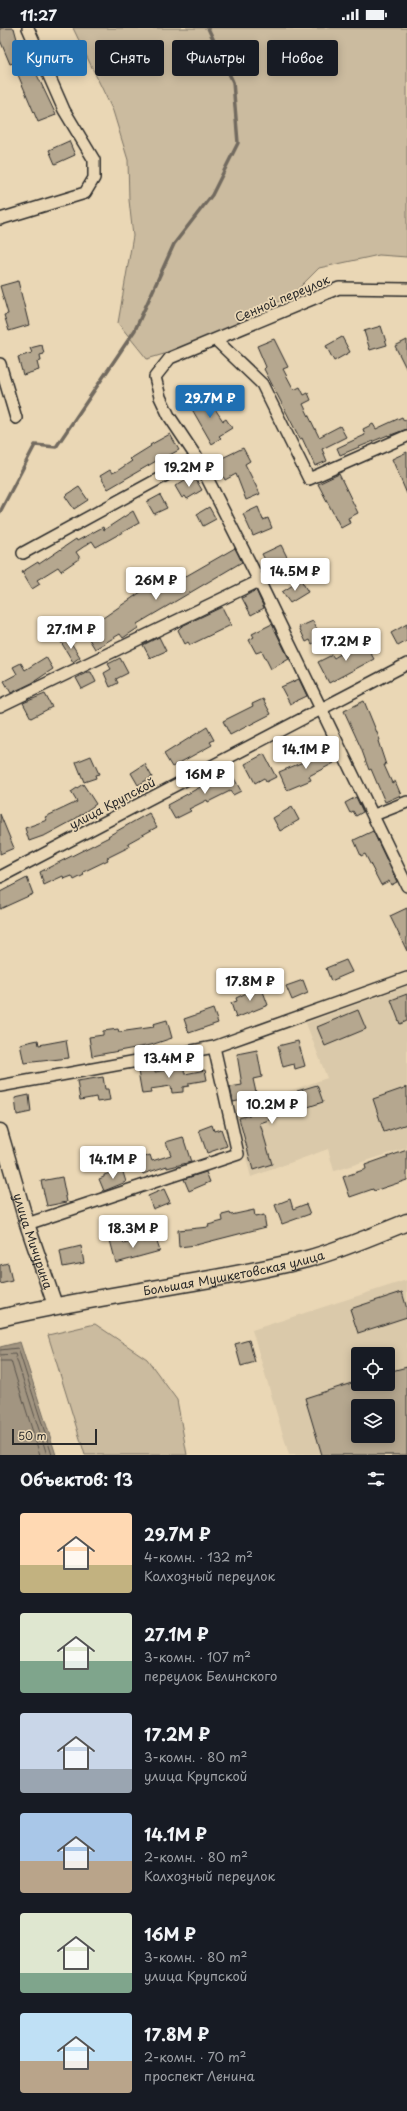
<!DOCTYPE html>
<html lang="ru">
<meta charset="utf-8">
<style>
:root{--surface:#171b24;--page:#20242c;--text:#f1f3f6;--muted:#9ea1a6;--accent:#1f6fb2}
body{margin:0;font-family:"Playpen Sans",sans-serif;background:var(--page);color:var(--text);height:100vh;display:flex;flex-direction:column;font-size:15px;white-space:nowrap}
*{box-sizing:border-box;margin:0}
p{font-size:13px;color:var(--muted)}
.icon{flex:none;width:22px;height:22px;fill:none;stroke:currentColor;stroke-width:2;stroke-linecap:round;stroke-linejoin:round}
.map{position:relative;height:1427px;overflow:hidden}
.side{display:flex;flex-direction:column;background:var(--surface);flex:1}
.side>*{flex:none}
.banner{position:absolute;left:12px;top:12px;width:383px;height:36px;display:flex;gap:8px}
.fabs{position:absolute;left:351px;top:1319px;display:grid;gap:8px}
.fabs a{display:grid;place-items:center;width:44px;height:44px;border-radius:4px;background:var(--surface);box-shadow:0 2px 10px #0003;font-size:20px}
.scale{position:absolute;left:12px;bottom:10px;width:85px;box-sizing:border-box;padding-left:4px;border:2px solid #2b2b2b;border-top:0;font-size:11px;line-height:14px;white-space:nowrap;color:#2b2b2b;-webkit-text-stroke:3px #ead7b5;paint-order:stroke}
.price{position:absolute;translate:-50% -34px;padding:0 9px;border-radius:4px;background:#fff;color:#222;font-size:13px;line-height:26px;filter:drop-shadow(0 1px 2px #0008)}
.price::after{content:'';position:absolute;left:50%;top:24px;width:12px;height:9px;margin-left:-6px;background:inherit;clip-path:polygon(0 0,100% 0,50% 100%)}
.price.active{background:var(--accent);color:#fff}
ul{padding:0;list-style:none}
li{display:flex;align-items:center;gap:12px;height:100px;padding:0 20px}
li span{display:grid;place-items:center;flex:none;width:112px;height:80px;border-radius:4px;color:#555}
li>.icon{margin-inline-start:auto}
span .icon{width:48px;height:48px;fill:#fffc;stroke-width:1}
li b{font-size:17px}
h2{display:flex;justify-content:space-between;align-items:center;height:48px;padding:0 20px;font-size:17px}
.tag{padding:0 14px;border-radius:4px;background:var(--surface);box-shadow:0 2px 10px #0003;font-size:14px;line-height:36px}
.tag.active{background:var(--accent);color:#fff}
.status{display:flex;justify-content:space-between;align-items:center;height:28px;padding:0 20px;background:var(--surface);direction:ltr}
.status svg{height:11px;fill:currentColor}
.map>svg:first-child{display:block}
.built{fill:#dac9aa;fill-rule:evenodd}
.green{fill:#cbbb9f;stroke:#7b7365}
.water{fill:#a29581;stroke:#726b5f}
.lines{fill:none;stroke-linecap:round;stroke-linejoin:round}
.shore{stroke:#5b554d;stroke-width:1}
.stream{stroke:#726b5f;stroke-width:3.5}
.building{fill:#b5a78f;stroke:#2b2b2b;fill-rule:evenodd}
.minor-casing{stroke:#2b2b2b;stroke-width:14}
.tertiary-casing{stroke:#2b2b2b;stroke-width:17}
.secondary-casing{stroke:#2b2b2b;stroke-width:19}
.minor{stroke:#ead7b5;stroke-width:11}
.tertiary{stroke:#ead7b5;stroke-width:14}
.secondary{stroke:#ead7b5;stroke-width:16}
.labels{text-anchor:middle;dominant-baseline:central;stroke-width:3.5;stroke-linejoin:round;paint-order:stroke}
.street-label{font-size:12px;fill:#2b2b2b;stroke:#ead7b5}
</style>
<div class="status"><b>11:27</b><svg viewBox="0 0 49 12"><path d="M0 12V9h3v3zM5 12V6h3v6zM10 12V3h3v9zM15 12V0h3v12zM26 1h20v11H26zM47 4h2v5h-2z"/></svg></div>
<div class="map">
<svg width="407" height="1427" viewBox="0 0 407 1427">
<rect width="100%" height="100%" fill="#ead7b5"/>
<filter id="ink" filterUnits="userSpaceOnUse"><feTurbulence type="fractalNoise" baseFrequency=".025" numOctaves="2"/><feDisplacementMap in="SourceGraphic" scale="8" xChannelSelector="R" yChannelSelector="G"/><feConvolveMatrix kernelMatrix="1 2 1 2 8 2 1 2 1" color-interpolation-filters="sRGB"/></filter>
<g filter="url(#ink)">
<path class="built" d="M407,958V1120L334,1143L328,1121L251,1149L233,1082L327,1050L306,995Z
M407,1252V1427H289L252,1302ZM358,1326H388V1356H358ZM358,1378H388V1408H358Z"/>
<path class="green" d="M73,0H407V229L379,227L319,240L292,267L244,291L205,314L147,331L118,295L133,208L129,172L128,132L113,83Z
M95,1296L147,1331L177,1372L187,1427H85L48,1307Z"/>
<path class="water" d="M20,1314L56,1427H0V1319Z"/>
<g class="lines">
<path class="shore" d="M0,1322L18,1320L52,1427
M0,1327L15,1326L47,1427
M0,1333H11L40,1427"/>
<path class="stream" d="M0,484L35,417L56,419L135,302L174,216L212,167L238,115L233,54L208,0"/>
</g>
<path class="building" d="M0,0H14L18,15L21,13L56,87L38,94L13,35L10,36L0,12Z
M69,113L75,127L55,136L49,122Z
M18,253L29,297L9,303L4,287L8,286L0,258Z
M381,298L387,317L370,322L364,303Z
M342,309L350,324L334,333L326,318Z
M274,311L288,339L283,341L294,362L300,359L304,367L308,365L311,372L303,376L319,409L340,398L346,409L322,421L327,433L315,438L302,410L300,411L264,341L266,339L257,318Z
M407,312V342L395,318Z
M42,317L44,326L40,327L41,333L37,334L39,342L23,347L18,329L32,325L30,320Z
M205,366L223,393L226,391L232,400L219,408L221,410L212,416L189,376Z
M402,389L404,393L407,391V401L388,408V407L340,427L337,420L365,407L363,401L373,396L376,401Z
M170,406L179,422L164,430L163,429L108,461L100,448L110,442L112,445L117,443L132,433L130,431L151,418L150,417Z
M243,420L250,433L245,436L260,466L246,472L236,446L225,452L216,433Z
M407,424V466L392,431Z
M339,446L358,485L348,490L350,495L341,500L318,456Z
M193,447L202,462L187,471L185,468L182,470L175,458Z
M79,459L88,472L74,481L65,468Z
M160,467L167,480L154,486L147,474Z
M209,479L216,491L203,498L197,486Z
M258,479L263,492L268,490L272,500L253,508L243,486Z
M133,483L139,495L96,519L92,513L76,524L80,530L61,543L58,539L37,552L40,556L32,561L22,544L38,534L39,536L76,511L77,513L103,499L104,502Z
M281,517L289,533L271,543L262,526Z
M235,520L242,534L137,596L138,600L123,610L120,606L95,621L84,603L148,559L153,567Z
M301,552L308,564L290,575L282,564Z
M256,562L264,580L251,587L242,570Z
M222,579L231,597L190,617L188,614L185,616L178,602L182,598Z
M313,593L322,612L312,616L310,612L306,614L299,599Z
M272,596L289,631L271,641L262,623L256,625L249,612L254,609L252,606Z
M407,596V613L398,618L391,605Z
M159,609L166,623L150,630L143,617Z
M68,610L80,629L73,634L61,614Z
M363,612L374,631L329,655L318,634L332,627L334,630Z
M46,629L53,641L32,655L11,665L4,653L17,646L13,639L21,635L25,642Z
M120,630L128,645L116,651L118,655L110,659L104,645L111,641L108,636Z
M88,644H91L96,654L82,661L76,650Z
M299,651L307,668L290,676L281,659Z
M45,666L52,679L31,690L23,675Z
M263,671L271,686L230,707L223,693L253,678L252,676Z
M364,673L380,712L378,713L386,737H384L392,755L395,753L401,767L385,774L371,741L369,742L361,720L344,683Z
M207,699L214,712L210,714L212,717L172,739L164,726Z
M326,720L334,735L309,748L311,752L287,762L279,744L308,732Z
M264,726L276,749L266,754L264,750L255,755L245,736Z
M91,728L99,746L95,747L96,750L84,754L76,734Z
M145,736L152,749L138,757L131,745Z
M230,743L241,763L233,767L230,763L208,774L207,772L189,781L191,783L175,791L167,777Z
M83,756L96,776L72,793L46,807L29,813L25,800L47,792L45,789L77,774L71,764Z
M356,769L363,784L356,788L353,783L350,785L345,775Z
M292,779L299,792L280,803L273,790Z
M149,785L157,799L128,815L129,819L107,830L108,832L83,844L84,847L74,852L72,848L64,851L63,848L44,857L40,844L109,809L108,808Z
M0,786L14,820L0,826Z
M373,803L397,854L391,857L389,853L381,857L365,826L361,828L354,812Z
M27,850L33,866L0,881V864Z
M407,880V923L390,888Z
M346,932L352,944L331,953L326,940Z
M303,952L308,965L292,972L286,958Z
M261,958L268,977L236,990L231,975L237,973L236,970Z
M407,966V993L400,996L391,972Z
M213,981L218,995L189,1005L184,991Z
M358,982L366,1001L325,1018L317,999Z
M167,992L172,1010L151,1017L92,1028L89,1009L103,1007V1003L118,1001L119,1004L154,999L153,996Z
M38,1012L39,1017L66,1012L69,1030L24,1035L20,1016Z
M298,1013L305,1038L295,1041L294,1036L283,1039L278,1018Z
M257,1022L262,1049L253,1051L257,1069L233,1074L230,1059L242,1057L237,1026Z
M183,1039L185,1046L205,1042L207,1052L189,1055V1058L183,1059V1064L172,1065L171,1058L150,1061L151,1065L142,1066L138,1043L155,1040V1044Z
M103,1049L105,1061H108L110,1072L97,1074L96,1069L80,1072L77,1053Z
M317,1057L323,1074L260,1095L272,1136L253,1142L239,1090L299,1073L297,1063Z
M407,1059V1096L384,1104L373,1071Z
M29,1067L31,1084L17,1087L15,1070Z
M212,1097L214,1103L221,1101L227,1118L207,1125L199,1102Z
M183,1109L191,1134L167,1140V1138L143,1146L138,1132L150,1127L152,1133L171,1127L166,1114Z
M407,1122V1152L374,1163L373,1161L350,1169L343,1149L366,1141L365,1137Z
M122,1141L126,1154L104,1163L99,1151L104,1149V1147Z
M206,1144L210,1154L189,1163L184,1151Z
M62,1149L67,1174L47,1178L41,1153Z
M164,1161L170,1174L153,1181L148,1168Z
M290,1171L293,1181L306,1176L310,1186L282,1196L275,1177Z
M254,1182L255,1189L264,1187L266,1199L196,1217L179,1219L178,1202L209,1199L208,1197L223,1193L222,1187L230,1185L231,1187Z
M122,1208L124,1216L143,1210L144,1214L156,1211L160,1223L116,1235L110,1212Z
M81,1218L84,1235L63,1239L60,1223Z
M8,1235L12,1253L0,1256V1237Z
M402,1264L407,1281V1289L358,1305L350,1281Z
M249,1312L255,1334L241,1338L235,1316Z
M407,1339V1427H322L305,1370L358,1353V1356H388V1344ZM358,1378H388V1408H358Z"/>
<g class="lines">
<g class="minor-casing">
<path id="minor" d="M0,191L85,165L94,150V132L64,82L28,0
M407,261L339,260L170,330L155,349L160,369L169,388L197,430L259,553L407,858
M216,312L262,356L309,451L407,408
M0,336L16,390
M23,525L197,430
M0,678L259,553
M374,787L407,774
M0,849L407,636
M0,1058L214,1019L407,950
M27,1196L238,1126L214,1019"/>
</g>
<g class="tertiary-casing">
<g id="tertiary">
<path id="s1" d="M0,1103L27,1196L55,1277"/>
</g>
</g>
<g class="secondary-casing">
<g id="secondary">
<path id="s2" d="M0,1290C102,1266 206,1256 307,1231C341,1222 375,1207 407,1194"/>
</g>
</g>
<use href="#minor" class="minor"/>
<use href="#tertiary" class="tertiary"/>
<use href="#secondary" class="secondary"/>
</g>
</g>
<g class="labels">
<g class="street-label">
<text transform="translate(282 270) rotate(-23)">Сенной переулок</text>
<text transform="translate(112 775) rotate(-28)">улица Крупской</text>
<text stroke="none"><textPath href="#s1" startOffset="115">улица Мичурина</textPath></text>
<text stroke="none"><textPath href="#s2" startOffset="238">Большая Мушкетовская улица</textPath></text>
</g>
</g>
</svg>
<div class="fabs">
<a><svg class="icon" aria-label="locate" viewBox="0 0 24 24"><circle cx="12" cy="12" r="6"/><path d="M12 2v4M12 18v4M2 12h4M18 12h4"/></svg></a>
<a><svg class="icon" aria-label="layers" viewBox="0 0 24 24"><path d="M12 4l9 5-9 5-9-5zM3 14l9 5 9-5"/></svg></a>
</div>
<div class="scale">50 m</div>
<b class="price active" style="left:210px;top:391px">29.7M ₽</b>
<b class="price" style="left:189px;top:460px">19.2M ₽</b>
<b class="price" style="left:295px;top:564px">14.5M ₽</b>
<b class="price" style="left:156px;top:573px">26M ₽</b>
<b class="price" style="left:71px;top:622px">27.1M ₽</b>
<b class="price" style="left:346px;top:634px">17.2M ₽</b>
<b class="price" style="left:306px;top:742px">14.1M ₽</b>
<b class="price" style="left:205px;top:767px">16M ₽</b>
<b class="price" style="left:250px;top:974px">17.8M ₽</b>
<b class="price" style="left:169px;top:1051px">13.4M ₽</b>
<b class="price" style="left:272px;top:1097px">10.2M ₽</b>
<b class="price" style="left:113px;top:1152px">14.1M ₽</b>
<b class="price" style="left:133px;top:1221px">18.3M ₽</b>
<div class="banner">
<a class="tag active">Купить</a>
<a class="tag">Снять</a>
<a class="tag">Фильтры</a>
<a class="tag">Новое</a>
</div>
</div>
<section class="side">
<h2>Объектов: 13<svg class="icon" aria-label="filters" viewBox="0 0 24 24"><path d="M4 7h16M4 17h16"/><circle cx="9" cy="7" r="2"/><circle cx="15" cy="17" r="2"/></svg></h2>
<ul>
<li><span style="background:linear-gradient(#ffd9b3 65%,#c2b280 0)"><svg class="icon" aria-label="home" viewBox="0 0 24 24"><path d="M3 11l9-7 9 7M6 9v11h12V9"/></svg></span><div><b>29.7M ₽</b><p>4-комн. · 132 m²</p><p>Колхозный переулок</p></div></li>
<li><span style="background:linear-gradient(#dfe7d0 60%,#7fa58c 0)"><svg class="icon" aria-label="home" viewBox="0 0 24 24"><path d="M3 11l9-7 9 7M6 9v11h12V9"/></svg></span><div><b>27.1M ₽</b><p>3-комн. · 107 m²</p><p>переулок Белинского</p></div></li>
<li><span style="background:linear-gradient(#c9d6e8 70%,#9aa5b1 0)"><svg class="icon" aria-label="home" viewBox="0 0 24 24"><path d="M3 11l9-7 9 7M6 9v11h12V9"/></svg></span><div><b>17.2M ₽</b><p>3-комн. · 80 m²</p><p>улица Крупской</p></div></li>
<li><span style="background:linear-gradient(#a9c7e8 60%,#b9a48a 0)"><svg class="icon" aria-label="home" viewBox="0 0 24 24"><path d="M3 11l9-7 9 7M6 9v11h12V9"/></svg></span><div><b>14.1M ₽</b><p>2-комн. · 80 m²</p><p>Колхозный переулок</p></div></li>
<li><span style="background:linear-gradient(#dfe7d0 75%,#7fa58c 0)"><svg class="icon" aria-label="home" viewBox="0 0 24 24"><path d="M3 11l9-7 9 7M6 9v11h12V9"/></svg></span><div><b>16M ₽</b><p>3-комн. · 80 m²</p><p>улица Крупской</p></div></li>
<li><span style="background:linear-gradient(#bfe0f5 60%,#b9a48a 0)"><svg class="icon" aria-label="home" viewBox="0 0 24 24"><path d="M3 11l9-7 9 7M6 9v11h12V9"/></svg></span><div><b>17.8M ₽</b><p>2-комн. · 70 m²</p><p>проспект Ленина</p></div></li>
</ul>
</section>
